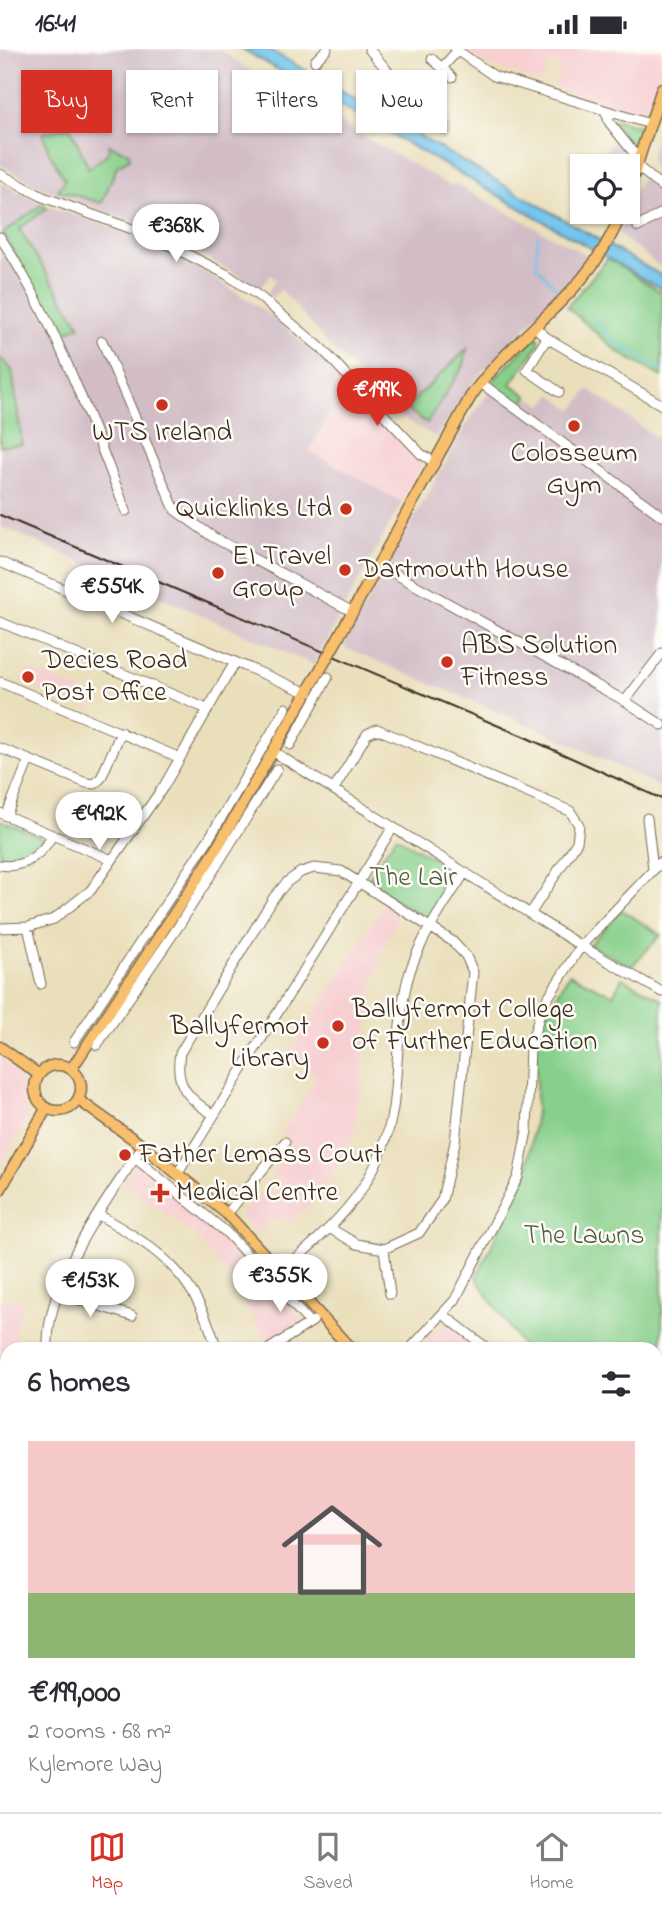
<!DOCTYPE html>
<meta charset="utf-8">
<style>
:root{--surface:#fff;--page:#f7f7f7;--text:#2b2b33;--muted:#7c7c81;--line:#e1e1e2;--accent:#d93025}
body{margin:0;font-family:"Indie Flower",sans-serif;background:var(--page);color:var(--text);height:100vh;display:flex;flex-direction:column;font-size:26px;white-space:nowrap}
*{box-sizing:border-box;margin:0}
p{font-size:23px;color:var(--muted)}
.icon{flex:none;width:38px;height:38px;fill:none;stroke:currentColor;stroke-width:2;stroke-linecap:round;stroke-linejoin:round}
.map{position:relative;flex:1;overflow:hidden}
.details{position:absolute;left:0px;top:1293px;width:663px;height:471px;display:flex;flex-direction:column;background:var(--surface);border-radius:21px 21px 0 0;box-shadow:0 2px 5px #0004}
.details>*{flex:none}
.guide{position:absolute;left:21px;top:21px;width:621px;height:63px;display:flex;gap:14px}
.buttons{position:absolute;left:570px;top:105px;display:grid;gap:14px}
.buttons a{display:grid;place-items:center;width:70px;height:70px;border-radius:0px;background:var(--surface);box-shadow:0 2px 5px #0004;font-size:35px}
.price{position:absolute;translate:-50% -60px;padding:0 16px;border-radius:24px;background:#fff;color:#222;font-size:23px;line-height:46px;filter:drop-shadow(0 2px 4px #0008)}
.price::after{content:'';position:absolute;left:50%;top:42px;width:21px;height:16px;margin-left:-10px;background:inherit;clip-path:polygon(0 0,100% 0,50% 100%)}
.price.current{background:var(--accent);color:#fff}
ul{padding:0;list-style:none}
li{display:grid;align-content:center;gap:14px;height:371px;padding:0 28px}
li span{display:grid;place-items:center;height:217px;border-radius:0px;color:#555}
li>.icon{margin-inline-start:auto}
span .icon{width:126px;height:126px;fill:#fffc;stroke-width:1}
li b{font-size:30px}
h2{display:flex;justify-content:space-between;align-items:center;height:84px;padding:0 28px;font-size:30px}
.chip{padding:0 24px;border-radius:0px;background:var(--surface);box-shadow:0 2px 5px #0004;font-size:24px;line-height:63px}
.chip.current{background:var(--accent);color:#fff}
.status{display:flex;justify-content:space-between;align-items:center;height:49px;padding:0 35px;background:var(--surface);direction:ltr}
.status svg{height:19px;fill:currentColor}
.dock{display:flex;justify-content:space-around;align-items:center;height:98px;border-top:2px solid var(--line);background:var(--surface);font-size:19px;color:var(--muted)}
.dock a{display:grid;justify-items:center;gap:4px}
.dock .current{color:var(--accent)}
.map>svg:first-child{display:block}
.built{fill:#f7cfd1}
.industrial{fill:#d2bdc6}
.green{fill:#87cf8a;stroke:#617c54;stroke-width:2}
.water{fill:#6fc3ec;stroke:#557685;stroke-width:2}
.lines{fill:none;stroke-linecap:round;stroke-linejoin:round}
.stream{stroke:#6fc3ec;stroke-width:2}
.minor-casing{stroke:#786955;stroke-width:11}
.major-casing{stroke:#786955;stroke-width:13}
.minor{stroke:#fff;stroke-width:9}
.major{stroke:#f8bf6c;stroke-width:10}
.rail{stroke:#3b2a1e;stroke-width:2}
.major-bridge-casing{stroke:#786955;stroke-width:13;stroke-linecap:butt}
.major-bridge{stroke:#f8bf6c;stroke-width:10}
.poi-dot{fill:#c8321e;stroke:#fdfcf7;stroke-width:2.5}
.labels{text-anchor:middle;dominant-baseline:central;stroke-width:5;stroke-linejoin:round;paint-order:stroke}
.poi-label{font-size:28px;fill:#3b2a1e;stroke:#fdfcf7;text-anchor:start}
.park-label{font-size:28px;fill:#525c3e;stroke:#fdfcf7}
</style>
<div class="status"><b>16:41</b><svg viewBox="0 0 49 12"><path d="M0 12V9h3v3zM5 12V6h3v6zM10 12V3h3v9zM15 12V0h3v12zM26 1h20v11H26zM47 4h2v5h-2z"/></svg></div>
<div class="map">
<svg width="662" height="1763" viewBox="0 0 662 1763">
<rect width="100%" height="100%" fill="#fdfcf7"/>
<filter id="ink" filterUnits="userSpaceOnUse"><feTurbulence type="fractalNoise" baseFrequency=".0143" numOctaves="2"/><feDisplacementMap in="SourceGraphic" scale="14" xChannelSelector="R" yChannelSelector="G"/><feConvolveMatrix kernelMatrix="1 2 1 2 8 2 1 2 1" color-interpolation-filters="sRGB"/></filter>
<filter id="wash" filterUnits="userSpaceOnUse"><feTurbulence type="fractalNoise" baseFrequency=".00686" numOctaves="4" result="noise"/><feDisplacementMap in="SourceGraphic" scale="28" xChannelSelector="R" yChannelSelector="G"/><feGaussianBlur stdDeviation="1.57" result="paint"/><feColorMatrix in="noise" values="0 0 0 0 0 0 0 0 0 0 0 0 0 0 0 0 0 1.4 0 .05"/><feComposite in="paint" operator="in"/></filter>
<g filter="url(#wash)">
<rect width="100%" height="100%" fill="#eadfbb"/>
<path class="built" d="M464,0H662V17L648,59L634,65L599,55V51L555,39L561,17L549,13L542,34L487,16Z
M339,327L421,417L401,453L310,402L334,358L329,347Z
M27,619L97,648L92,661L21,632Z
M385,853L401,864L382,901L372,942L354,1084L343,1109L313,1152L291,1173L272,1170L256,1185L240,1167L256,1147L271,1146L281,1132L271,1124L291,1094L281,1086L317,1026L289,1007Z
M0,1008L18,1023L28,1068L0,1119Z
M136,1113L212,1172L304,1274L273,1294L265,1290L238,1240L195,1186L123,1134Z
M23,1250L16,1278V1300H7V1396H0V1251Z
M445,1274L479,1300H416Z"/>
<path class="industrial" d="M0,0H218L270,34L449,136H457L590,208L572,231L477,328L436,388L401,368L331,298L281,241L272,248L267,244L276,231L270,226L260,239L168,186L41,139L0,116Z
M662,68V129L654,121L650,107Z
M616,91L622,101L604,117H589Z
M640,130H644L662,145V219L618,185Z
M0,133L47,157L120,181L195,216L272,267L338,325L328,346L333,358L309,402L402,453L346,555L340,561V566L314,616L0,477Z
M494,337L521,356L528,347L543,356L552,345L573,361L589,340L656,388L662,382V739L555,687L346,599L344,595L469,371Z"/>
<path class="green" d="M405,27L438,57L430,68L449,78L444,90L379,53L392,40L400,48L408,45L410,35Z
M614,70L639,77L641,81L638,91L629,93L611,72Z
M70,78L89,120L108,104L109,96L129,104L130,110L117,117L102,154L58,141L65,131L49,103L43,84Z
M43,155L46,160L19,180L80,277L60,285L3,184Z
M608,209L662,244V328L619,304L567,258Z
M535,289H539V295L511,335L528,347L521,357L494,337L493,331Z
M467,300L464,316L427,374L405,359Z
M0,309L12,321L22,395L0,397Z
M0,771L46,790L30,806L0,813Z
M396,787L458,825L429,873L369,833V828Z
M622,861L661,886L631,918L589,896Z
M569,925L613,946L622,929L662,950V1470L656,1466V1300H524L476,1229L526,1126L536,1063V1000L543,971Z
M0,1410H7V1546L0,1548Z"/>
<path class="water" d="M242,0H268L662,227V240Z"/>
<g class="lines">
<path class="stream" d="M538,187L536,217L556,239
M590,268L619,296L662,321"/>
</g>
</g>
<g filter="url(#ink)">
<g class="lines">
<g class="minor-casing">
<path id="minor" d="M369,0L402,39
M455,0L494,27L650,75
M432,10L452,28
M315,12L327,0
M442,19L457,2
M606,63L609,73L633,103
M637,117L662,138
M0,125L43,148L149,186L226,225L260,248L321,299L421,405L434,413
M638,178L662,164
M0,188C56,273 89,368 126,462
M536,279L547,289L662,356
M547,289L527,321L559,343
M102,292L175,461L213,488L353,563
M481,334L662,467
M0,513L308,644
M379,516L625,652L662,676
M0,573L207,660
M0,633L180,709
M625,652L662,604
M290,696L328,628
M0,699L86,734L95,735L101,729L121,683
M274,703L581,897L662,943
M334,740L367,685L377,680L570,762L579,776L577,793L530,865
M0,764L112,811
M6,767L29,711
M647,769L653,820
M0,816C23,820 41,806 52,787
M28,878L41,935
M0,879L28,878L54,870L91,841L164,737L235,613
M74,993L210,788L286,659
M97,996L178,878L277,720
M214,1066C188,1050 174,1036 180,1004L274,848L287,833L301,823L314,819L341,822L452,892L466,907L473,923L455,1093L442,1151L419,1184L384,1200L357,1195L331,1180
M135,1109L226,1183L310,1274
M178,1124L393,778
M227,1165L285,1093
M99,1166C165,1204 194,1226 217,1300
M384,1200L390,1245
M281,1223C336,1175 381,1136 393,1059C398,1021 397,980 405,942C413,898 442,860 465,823
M57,1244L132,1267
M444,1266L488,1300
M48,1300C45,1233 106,1152 143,1097
M269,1300L313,1272
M410,1300L455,1251L518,1128L527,1082L530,998L542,958L581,897L662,812
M0,1404L7,1405
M656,1473L662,1477
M656,1511L662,1504
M0,1554L7,1550
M656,1638L662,1645
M0,1696H7
M25,1757L27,1763
M187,1757L191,1763L202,1760L211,1763
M332,1757L337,1763
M580,1757L581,1763
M640,1757L645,1763
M43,1763L62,1757
M221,1763L229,1757
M348,1763L356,1757
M473,1763L482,1757"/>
</g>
<g class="major-casing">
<path id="major" d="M628,143L662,39
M332,600L471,347C521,277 587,250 622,163
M0,998L38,1025
M35 1039a23 23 0 1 1 46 0a23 23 0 1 1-46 0Z
M72,1019L211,809L327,609
M80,1052L143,1097L227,1165L351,1300
M0,1141L46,1060
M656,1651L662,1658"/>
</g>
<use href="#minor" class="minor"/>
<use href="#major" class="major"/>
<path class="rail" d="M0,466L525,688L662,750"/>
<g class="major-bridge-casing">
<path id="major-bridge" d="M327,609L332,600"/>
</g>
<use href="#major-bridge" class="major-bridge"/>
</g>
</g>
<g class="poi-dot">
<circle cx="162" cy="356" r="7"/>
<circle cx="574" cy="377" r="7"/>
<circle cx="346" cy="460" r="7"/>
<circle cx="345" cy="521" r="7"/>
<circle cx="218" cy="524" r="7"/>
<circle cx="447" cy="613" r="7"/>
<circle cx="28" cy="628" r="7"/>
<circle cx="338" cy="977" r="7"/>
<circle cx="323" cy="994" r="7"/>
<circle cx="125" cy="1106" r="7"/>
<path d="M156.5 1133.5h7v7h7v7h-7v7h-7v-7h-7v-7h7z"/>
</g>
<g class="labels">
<g class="poi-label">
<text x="162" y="384" text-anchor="middle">WTS Ireland</text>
<text x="574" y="405" text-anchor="middle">Colosseum<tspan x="574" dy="32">Gym</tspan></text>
<text x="332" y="460" text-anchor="end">Quicklinks Ltd</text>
<text x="232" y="508">EI Travel<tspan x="232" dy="32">Group</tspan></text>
<text x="359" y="521">Dartmouth House</text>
<text x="461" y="597">ABS Solution<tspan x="461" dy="32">Fitness</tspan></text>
<text x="42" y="612">Decies Road<tspan x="42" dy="32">Post Office</tspan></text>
<text x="352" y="961">Ballyfermot College<tspan x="352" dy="32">of Further Education</tspan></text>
<text x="309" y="978" text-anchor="end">Ballyfermot<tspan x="309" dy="32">Library</tspan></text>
<text x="139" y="1106">Father Lemass Court</text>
<text x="176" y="1144">Medical Centre</text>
</g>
<g class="park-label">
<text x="413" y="829">The Lair</text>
<text x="584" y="1187">The Lawns</text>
</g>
</g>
</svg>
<div class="buttons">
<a><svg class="icon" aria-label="locate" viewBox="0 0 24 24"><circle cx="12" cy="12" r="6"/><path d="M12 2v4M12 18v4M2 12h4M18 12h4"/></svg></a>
</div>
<b class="price" style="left:176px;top:215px">€368K</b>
<b class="price current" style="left:377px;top:379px">€199K</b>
<b class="price" style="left:112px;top:576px">€554K</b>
<b class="price" style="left:99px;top:803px">€492K</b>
<b class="price" style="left:280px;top:1265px">€355K</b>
<b class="price" style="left:90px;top:1270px">€153K</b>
<div class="guide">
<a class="chip current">Buy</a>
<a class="chip">Rent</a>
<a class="chip">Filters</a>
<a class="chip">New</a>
</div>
<section class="details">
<h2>6 homes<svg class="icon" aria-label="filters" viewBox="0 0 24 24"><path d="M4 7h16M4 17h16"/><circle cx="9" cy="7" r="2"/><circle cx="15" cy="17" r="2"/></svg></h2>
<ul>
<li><span style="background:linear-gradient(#f6c9c9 70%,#8fb573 0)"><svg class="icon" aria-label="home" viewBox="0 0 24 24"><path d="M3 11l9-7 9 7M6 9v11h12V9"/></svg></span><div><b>€199,000</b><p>2 rooms · 68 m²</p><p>Kylemore Way</p></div></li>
</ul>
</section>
</div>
<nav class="dock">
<a class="current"><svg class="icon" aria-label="map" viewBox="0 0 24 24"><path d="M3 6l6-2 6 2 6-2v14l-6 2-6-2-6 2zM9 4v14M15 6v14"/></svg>Map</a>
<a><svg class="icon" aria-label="saved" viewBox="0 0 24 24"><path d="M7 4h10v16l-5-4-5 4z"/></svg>Saved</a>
<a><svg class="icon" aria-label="home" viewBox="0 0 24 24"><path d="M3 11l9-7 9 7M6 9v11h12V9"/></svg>Home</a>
</nav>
